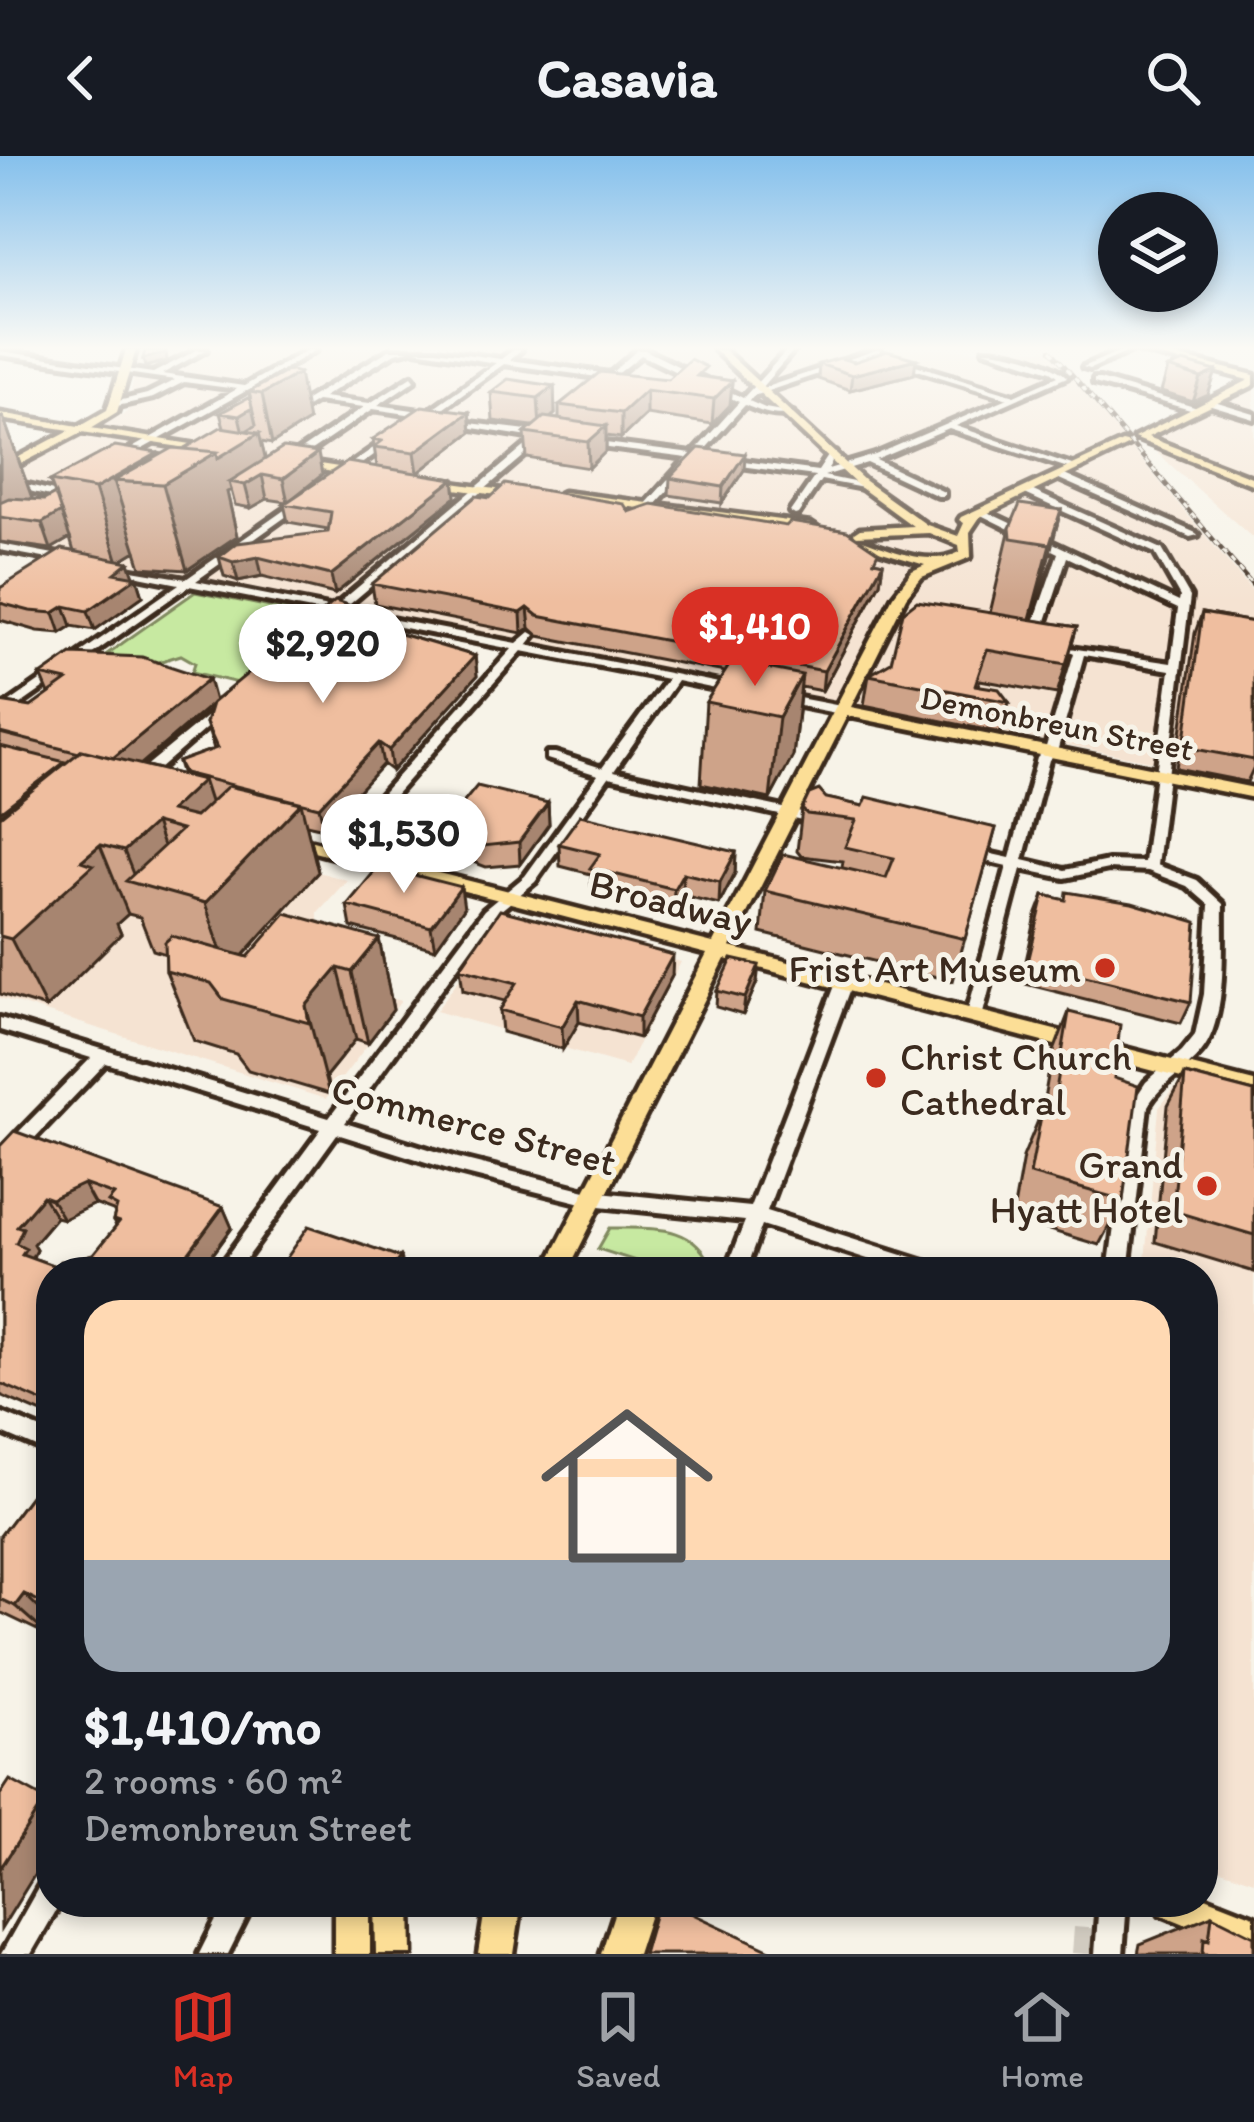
<!DOCTYPE html>
<meta charset="utf-8">
<style>
:root{--surface:#171b24;--page:#242831;--text:#f1f3f6;--muted:#9ea1a6;--line:#363941;--accent:#d93025}
body{margin:0;font-family:Itim,sans-serif;background:var(--page);color:var(--text);height:100vh;display:flex;flex-direction:column;font-size:45px;white-space:nowrap}
*{box-sizing:border-box;margin:0}
p{font-size:39px;color:var(--muted)}
.icon{flex:none;width:66px;height:66px;fill:none;stroke:currentColor;stroke-width:2;stroke-linecap:round;stroke-linejoin:round}
.map{position:relative;flex:1;overflow:hidden}
.panel{position:absolute;left:36px;top:1101px;width:1182px;height:660px;display:flex;flex-direction:column;background:var(--surface);border-radius:48px;box-shadow:0 6px 18px #0003}
.panel>*{flex:none}
.tools{position:absolute;left:1098px;top:36px;display:grid;gap:24px}
.tools a{display:grid;place-items:center;width:120px;height:120px;border-radius:50%;background:var(--surface);box-shadow:0 6px 18px #0003;font-size:60px}
.price{position:absolute;translate:-50% -102px;padding:0 27px;border-radius:42px;background:#fff;color:#222;font-size:39px;line-height:78px;filter:drop-shadow(0 3px 6px #0008)}
.price::after{content:'';position:absolute;left:50%;top:72px;width:36px;height:27px;margin-left:-18px;background:inherit;clip-path:polygon(0 0,100% 0,50% 100%)}
.price.active{background:var(--accent);color:#fff}
ul{padding:0;list-style:none}
li{display:grid;align-content:center;gap:24px;height:636px;padding:0 48px}
li+li{border-top:3px solid var(--line)}
li span{display:grid;place-items:center;height:372px;border-radius:36px;color:#555}
li>.icon{margin-inline-start:auto}
span .icon{width:216px;height:216px;fill:#fffc;stroke-width:1}
li b{font-size:51px}
header{display:flex;justify-content:space-between;align-items:center;height:156px;padding:0 48px;background:var(--surface);font-size:54px;font-weight:700}
.menu{display:flex;justify-content:space-around;align-items:center;height:168px;border-top:3px solid var(--line);background:var(--surface);font-size:33px;color:var(--muted)}
.menu a{display:grid;justify-items:center;gap:6px}
.menu .active{color:var(--accent)}
.map>svg:first-child{display:block}
.built{fill:#f5e3d2}
.green{fill:#c7e9a1;stroke:#818a60;stroke-width:3}
.lines{fill:none;stroke-linecap:round;stroke-linejoin:round}
.minor-tunnel{stroke:#d1cbc0;stroke-width:26;stroke-dasharray:26 12;stroke-linecap:butt}
.minor-casing{stroke:#3b2a1e;stroke-width:10}
.major-casing{stroke:#3b2a1e;stroke-width:9}
.minor{fill:#f7f3e8;fill-rule:evenodd}
.major{fill:#fcde96;fill-rule:evenodd}
.rail-casing{stroke:#3b2a1e;stroke-width:4.5}
.rail{stroke:#f7f3e8;stroke-width:3;stroke-dasharray:6;stroke-linecap:butt}
.wall{fill:#cea389;stroke:#3b2a1e;stroke-width:3;fill-rule:evenodd}
.shaded-wall{fill:#a7856f;stroke:#3b2a1e;stroke-width:3}
.building{fill:#efbe9f;stroke:#3b2a1e;stroke-width:3;fill-rule:evenodd}
.poi-dot{fill:#c8321e;stroke:#f7f3e8;stroke-width:4.5}
.labels{text-anchor:middle;dominant-baseline:central;stroke-width:10;stroke-linejoin:round;paint-order:stroke}
.far-street-label{font-size:33px;fill:#3b2a1e;stroke:#f7f3e8}
.street-label{font-size:39px;fill:#3b2a1e;stroke:#f7f3e8}
.poi-label{font-size:39px;fill:#3b2a1e;stroke:#f7f3e8;text-anchor:end}
</style>
<header><svg class="icon" aria-label="back" viewBox="0 0 24 24"><path d="M15 5l-7 7 7 7"/></svg>Casavia<svg class="icon" aria-label="search" viewBox="0 0 24 24"><circle cx="10" cy="10" r="6"/><path d="M15 15l6 6"/></svg></header>
<div class="map">
<svg width="1254" height="1798" viewBox="0 0 1254 1798">
<rect width="100%" height="100%" fill="#f7f3e8"/>
<filter id="ink" filterUnits="userSpaceOnUse"><feTurbulence type="fractalNoise" baseFrequency=".00833" numOctaves="2"/><feDisplacementMap in="SourceGraphic" scale="24" xChannelSelector="R" yChannelSelector="G"/><feConvolveMatrix kernelMatrix="1 2 1 2 8 2 1 2 1" color-interpolation-filters="sRGB"/></filter>
<g filter="url(#ink)">
<path class="built" d="M139,194H1048L1254,437V625L0,383V320L127,256Z
M1254,225V383L1140,282Z
M109,659L347,724L318,756V778L289,810L401,845L326,943L0,842V754Z
M504,760L681,806L627,910L436,855Z
M1174,933L1254,955V1725L1203,1708V1116H1144L1159,952Z"/>
<path class="green" d="M195,436L306,458L310,461L238,527L192,516L195,507L181,499L152,508L107,498Z
M610,1072C652,1073 693,1066 712,1112L670,1116L598,1093Z"/>
<g class="lines">
<path class="minor-tunnel" d="M1085,1798L1089,1746"/>
<g class="minor-casing">
<path id="minor" d="M197,194H206L162,218L244,230L307,194H316L253,231L275,234V238L246,235L121,305L117,302L118,300L237,233L184,226L153,242L117,250L114,246L147,238L175,224L0,199V195L153,217Z
M389,194H409L395,197L323,241L370,247L412,220L415,224L378,249L427,256L496,207L416,194H436L501,203L513,194H521L509,204L610,218L637,194H645L743,242L787,194H794L760,233L876,194H880L879,198L1015,239L1058,220L1051,215L984,194C1006,194 1051,205 1067,221L956,270L1081,312L1074,314L949,273L876,304L944,336V340H938L867,307L824,320L863,328V332L821,324L798,358L795,359L790,356L815,320L696,304L641,364H635V360L687,302L585,289L582,284L692,298L739,246L641,199L599,233L595,231L605,222L504,208L426,264H420L421,260L373,253L301,302H295V298L364,251L316,245L290,261H284V257ZM872,200L1008,242L875,299L828,313L836,297H830L818,315L700,299L745,249C760,256 778,262 793,257L765,252L749,245L753,240Z
M1122,194H1132L1090,213L1083,211Z
M1094,223H1100L1201,253L1194,255L1094,227Z
M1211,245L1254,258V263L1208,249Z
M445,264L543,276L552,281L544,283L343,454L517,487L530,476L535,479L527,489L739,531V535L735,537L677,525L614,615L820,660L827,664L820,668L609,621L535,726L494,760L345,967L458,1002L590,1035L750,1051L836,827L844,822L852,827L767,1055L934,1108L941,1110L944,1116H908L762,1069L745,1116H725L745,1065L590,1049L458,1016L337,978L237,1116H216L321,973L106,907L6,1012L0,1014V995L91,902L0,874V862L329,962L484,754L525,720L598,619L547,603V597H555L602,612L667,523L522,495L342,699H332V693L512,493L189,430L0,563V553L179,428L109,414V410L186,423L300,343L308,345L196,425L333,452L535,282L448,268Z
M389,281L396,283L342,322H336V318Z
M1060,317L1196,377L1198,379L1190,381L1057,322V318Z
M0,322L78,341L80,343L75,346L0,328Z
M1025,334H1031L1162,393L1190,441L1157,709L1197,724L1223,748C1222,790 1228,863 1201,896C1184,916 1161,928 1148,950L1128,1116H1108L1130,950L1146,926L1182,895L1195,879L1204,838L1209,749L1187,730L1148,715L1108,713L1065,722L1021,713L982,861L974,867L966,861L1007,710L964,700L962,697L969,693L1010,702L1037,602L1045,594L1074,497L1068,494L1070,492L1171,507L1178,453L1067,401L1039,486L1029,488L1027,486L1058,397L979,358L987,356L1179,446L1180,441L1155,397L1025,338ZM1084,499L1170,514L1144,706L1108,705L1065,714L1023,704L1049,604L1057,596Z
M0,388L70,401L75,404L70,407L0,394Z
M778,538L841,550L847,554L841,558L774,545L772,542Z
M223,547L227,548V554L143,627H133V621Z
M0,1256L51,1277V1298L0,1276Z
M51,1723V1746H61L31,1798H1L41,1727Z
M225,1746H254L228,1798H199Z
M1099,1746H1127L1123,1798H1095Z"/>
</g>
<g class="major-casing">
<path id="major" d="M126,194H136L117,256L91,272L216,292L221,295L220,297L82,276L0,319V311L70,274L0,263V257L79,270L107,254Z
M714,194H724L865,325L927,369L958,380L964,367L959,364L961,361L1122,286L1131,288L980,361L970,376L971,401L922,421L906,441L851,551L1254,632V642L847,560L730,791L1254,925V941L725,803L567,1116H543L707,798L279,687L276,683L285,678L713,787L893,440L912,415L925,409L829,380L835,376C875,384 921,415 960,396L959,389L929,377L856,380L854,377L860,373L913,370L857,329Z
M1134,194H1150L1254,219V229L1148,281L1254,322V329L1134,282L1249,224Z
M294,304L364,315L370,318L364,321L290,309L288,307Z
M431,324L525,337L531,340L525,343L427,329L425,327Z
M563,336L811,368L817,372L811,376L559,341L557,339Z
M1203,1740L1254,1760V1796L1160,1758L1154,1746H1203Z
M334,1746H370V1798H334Z
M375,1746H411L412,1798H376Z
M486,1746H522L514,1798H478Z
M618,1746H654L637,1798H601Z"/>
</g>
<use href="#minor" class="minor"/>
<use href="#major" class="major"/>
<g class="rail-casing">
<path id="rail" d="M1051,194L1254,431"/>
</g>
<use href="#rail" class="rail"/>
</g>
<path class="wall" d="M854,206L914,218L850,234L818,223L819,208Z
M1168,212L1216,215L1208,239L1193,246L1161,236Z
M289,214L308,265L272,288L261,286L265,303L322,319L297,339L377,311L373,283L469,256L471,276L418,317L454,323L456,341L335,438L262,420L238,425L224,420L219,401L328,376V373L288,366L284,348L287,346L267,343L251,352L235,349L231,334L227,336L237,380L187,414L141,411L136,395L121,404L134,420L137,421L143,440L95,474L72,470L61,477L38,475L0,464V432L74,396L70,382L51,393L0,386V260L3,261L32,342L30,343L44,344L55,338L50,325L158,297L159,300L184,293L224,271L220,257L250,241L249,236Z
M706,221L732,225L730,249L712,268L646,258L621,282L606,280V295L589,312L527,302L525,277L533,270L493,265L491,236L554,230L555,258L550,262L559,263V249L668,223Z
M744,314L722,347L669,339L670,322Z
M1061,354L1031,464L1077,471L1057,538L980,524L978,529L1009,546L1001,577L864,549L869,519L990,457L1010,372Z
M629,356L883,407L880,426L822,535L801,531L793,600L770,643L701,628L706,546L725,516L539,480L530,472L522,477L375,448L372,428Z
M1202,457L1254,466V611L1247,626L1176,612L1195,477Z
M377,458L379,469L400,478L475,500L477,520L392,615L383,608L324,672L306,668L318,716L243,800L248,801L379,783L393,854L368,887L356,883L326,920L329,938L248,914L236,898L194,885L166,815V798L153,794L140,761L128,758L117,768L121,778L46,852L0,838V546L31,551L49,538L41,519L215,544ZM212,548L206,567L214,593L178,606L182,619L140,608Z
M826,642L863,650L996,672L953,825L761,777L765,735L842,711L843,705L801,700L797,695L802,653Z
M548,647L549,668L520,708L486,711L444,695L441,674Z
M559,688L736,696L735,717L719,748L682,739L673,755L591,734V718L560,710Z
M1044,739L1065,744L1191,846L1181,867L1021,827L1036,760Z
M347,749L464,752L435,793L351,771Z
M460,812L672,820L639,882L579,866L563,893L502,876L500,854L505,845L463,834Z
M757,826L743,859L716,851L717,835Z
M1069,856L1114,922L1123,1044L1099,1089L1012,1063L1023,1001L1042,955L1051,903Z
M1185,918L1254,936V1116L1155,1086L1168,950Z
M0,990L223,1051L232,1072L200,1116H51V1261L0,1239ZM94,1048L113,1055L115,1058L113,1065L116,1071L93,1099L55,1110L33,1102L36,1093L33,1088L56,1061L63,1063Z
M51,1312V1475L48,1479L0,1456V1380Z
M1212,1759L1254,1798H1138L1140,1788Z"/>
<path class="shaded-wall" d="M166,194L167,205L145,211L143,203Z
M916,203L914,218L850,234L852,219Z
M1216,215L1208,239L1193,246L1201,222Z
M299,217L308,265L272,288L262,238Z
M732,225L730,249L712,268L714,243Z
M554,230L555,258L540,271L538,242Z
M646,234V258L621,282V257Z
M252,252L256,269L243,277L239,260Z
M469,256L471,276L418,317L415,296Z
M3,261L32,342L0,360V262Z
M606,270V295L589,312L588,286Z
M259,277L267,310L229,326L231,334L227,336L237,380L187,414L163,328L114,325L136,395L118,406L95,333L158,297L166,326L217,296Z
M318,297L322,319L288,346L283,323Z
M745,298L744,314L722,347L723,331Z
M262,319L267,343L251,352L245,329Z
M454,323L456,341L335,438L331,419Z
M1061,354L1038,442L1026,478L1050,388Z
M61,356L70,382L51,393L42,367Z
M258,401L262,420L238,425L233,406Z
M129,406L135,423L137,421L143,440L95,474L88,455L115,417Z
M883,407L880,426L822,535L824,515Z
M65,450L72,470L61,477L54,457Z
M528,452L530,472L522,477L521,457Z
M475,500L477,520L392,615L389,594Z
M802,519L793,600L770,643L779,561Z
M209,523L215,545L119,627L110,604Z
M379,587L383,608L324,672L319,651Z
M203,624L225,692L181,674L170,655Z
M301,647L318,716L228,816L205,747Z
M548,647L549,668L520,708L519,686Z
M155,667L179,736L137,728L124,695Z
M100,689L128,758L117,768L121,778L46,852L11,783L81,705Z
M736,696L735,717L719,748L720,726Z
M683,717L682,739L673,755L674,733Z
M461,731L464,752L435,793L431,771Z
M379,783L393,854L368,887L352,816Z
M673,799L672,820L639,882V861Z
M759,809L757,826L743,859L745,842Z
M338,812L356,883L326,920L329,938L306,850Z
M578,844L579,866L563,893L562,871Z
M83,1028L94,1048L63,1063L51,1043Z
M43,1040L56,1061L33,1088L36,1093L32,1101L36,1118L16,1087L17,1070Z
M223,1051L232,1072L200,1116H175Z
M400,1101L404,1116H390Z
M24,1438L51,1464V1475L48,1479L15,1450Z
M45,1643L51,1646V1692L1,1773L0,1713Z"/>
<path class="building" d="M145,194H165V197L143,203Z
M887,195L916,203L852,219L819,208L840,202L854,206Z
M690,203L706,211L697,220L732,225L714,243L646,234L621,257L559,249L600,216L668,223Z
M1183,206L1216,215L1201,222L1168,212Z
M289,214L299,217L262,238L249,236Z
M508,223L554,230L538,242L491,236Z
M250,241L252,252L239,260L220,257Z
M422,250L469,256L415,296L374,291L382,285L373,283Z
M544,261L606,270L588,286L525,277Z
M221,271L259,277L218,302L217,296L184,293Z
M115,290L158,297L95,333L50,325Z
M173,292L217,296L163,328L114,325Z
M283,292L318,297L283,323L262,319L245,329L229,326Z
M699,292L745,298L723,331L670,322Z
M347,306L454,323L331,419L258,401L233,406L219,401L237,387L328,376L331,356L284,348Z
M505,328L624,348L629,356L652,348L786,370L790,366L847,375L878,396L874,405L883,407L824,515L538,460L528,452L521,457L372,428L476,340L490,342Z
M55,338L61,356L42,367L0,361V346L9,342L44,344Z
M1020,348L1061,354L1050,388L1011,382L1010,372Z
M62,393L129,406L115,417L137,421L88,455L65,450L54,457L30,455L0,447V432Z
M335,445L377,458L368,464L400,478L475,500L389,594L379,587L319,651L184,617L178,606L217,592L206,567L212,547Z
M917,445L1077,471L1066,508L987,494L975,529L999,533L1009,546L869,519L891,506L903,456Z
M1202,457L1254,466V604L1184,591Z
M71,498L142,501L209,523L113,602L82,594L79,597L0,577V546L31,551L67,525L41,519Z
M732,505L802,519L779,561L706,546Z
M0,590L65,606L0,656Z
M82,594L203,624L170,655L195,661L228,630L301,647L205,747L126,725L181,674L155,667L124,695L100,689L81,705L93,709L11,783L0,780V660Z
M477,630L548,647L519,686L483,690L441,674Z
M819,634L826,642L863,650L867,641L996,672L965,783L765,735L783,698L886,722L894,702L845,691L856,664L807,658L802,653L809,638Z
M580,659L736,696L720,726L683,717L674,733L590,712L600,698L559,688Z
M379,710L461,731L431,771L347,749Z
M1067,736L1132,747L1197,766L1191,846L1028,806L1044,739L1066,744Z
M500,754L673,799L639,861L578,844L562,871L500,854L517,827L460,812Z
M286,757L379,783L352,816L338,812L306,850L309,867L223,843L211,827L166,815L165,786L172,780L248,801Z
M732,803L759,809L745,842L717,835Z
M1069,856L1120,869L1114,922L1138,930L1123,1044L1030,1018L1042,955L1052,958Z
M1185,918L1254,936V1079L1173,1055Z
M14,975L223,1051L175,1116H51V1244L48,1248L0,1227V990ZM83,1028L114,1039L108,1046L117,1051L113,1065L119,1067L93,1099L73,1105H60L55,1110L22,1098L26,1092L16,1087L23,1072L17,1070L43,1040L51,1043Z
M309,1070L400,1101L390,1116H277Z
M51,1312V1451L24,1438L15,1450L0,1443V1380Z
M10,1624L45,1643L0,1713V1639Z
M658,1746H667L779,1798H643Z
M1212,1759L1254,1780V1798H1203L1204,1782L1209,1784Z"/>
</g>
<linearGradient id="sky" x2="0" y2="1"><stop stop-color="#85c0ec"/><stop offset="0.43" stop-color="#fbfaf5"/><stop offset="1" stop-color="#fbfaf5" stop-opacity="0"/></linearGradient>
<rect width="1254" height="446" fill="url(#sky)"/>
<g class="poi-dot">
<circle cx="1105" cy="812" r="12"/>
<circle cx="876" cy="922" r="12"/>
<circle cx="1207" cy="1030" r="12"/>
</g>
<g class="labels">
<g class="far-street-label">
<text transform="translate(1057 567) rotate(11)">Demonbreun Street</text>
</g>
<g class="street-label">
<text transform="translate(671 746) rotate(14)">Broadway</text>
<text transform="translate(474 969) rotate(15)">Commerce Street</text>
</g>
<g class="poi-label">
<text x="1081" y="812">Frist Art Museum</text>
<text x="900" y="900" text-anchor="start">Christ Church<tspan x="900" dy="45">Cathedral</tspan></text>
<text x="1183" y="1008">Grand<tspan x="1183" dy="45">Hyatt Hotel</tspan></text>
</g>
</g>
</svg>
<div class="tools">
<a><svg class="icon" aria-label="layers" viewBox="0 0 24 24"><path d="M12 4l9 5-9 5-9-5zM3 14l9 5 9-5"/></svg></a>
</div>
<b class="price active" style="left:755px;top:533px">$1,410</b>
<b class="price" style="left:323px;top:550px">$2,920</b>
<b class="price" style="left:404px;top:740px">$1,530</b>
<section class="panel">
<ul>
<li><span style="background:linear-gradient(#ffd9b3 70%,#9aa5b1 0)"><svg class="icon" aria-label="home" viewBox="0 0 24 24"><path d="M3 11l9-7 9 7M6 9v11h12V9"/></svg></span><div><b>$1,410/mo</b><p>2 rooms · 60 m²</p><p>Demonbreun Street</p></div></li>
</ul>
</section>
</div>
<nav class="menu">
<a class="active"><svg class="icon" aria-label="map" viewBox="0 0 24 24"><path d="M3 6l6-2 6 2 6-2v14l-6 2-6-2-6 2zM9 4v14M15 6v14"/></svg>Map</a>
<a><svg class="icon" aria-label="saved" viewBox="0 0 24 24"><path d="M7 4h10v16l-5-4-5 4z"/></svg>Saved</a>
<a><svg class="icon" aria-label="home" viewBox="0 0 24 24"><path d="M3 11l9-7 9 7M6 9v11h12V9"/></svg>Home</a>
</nav>
